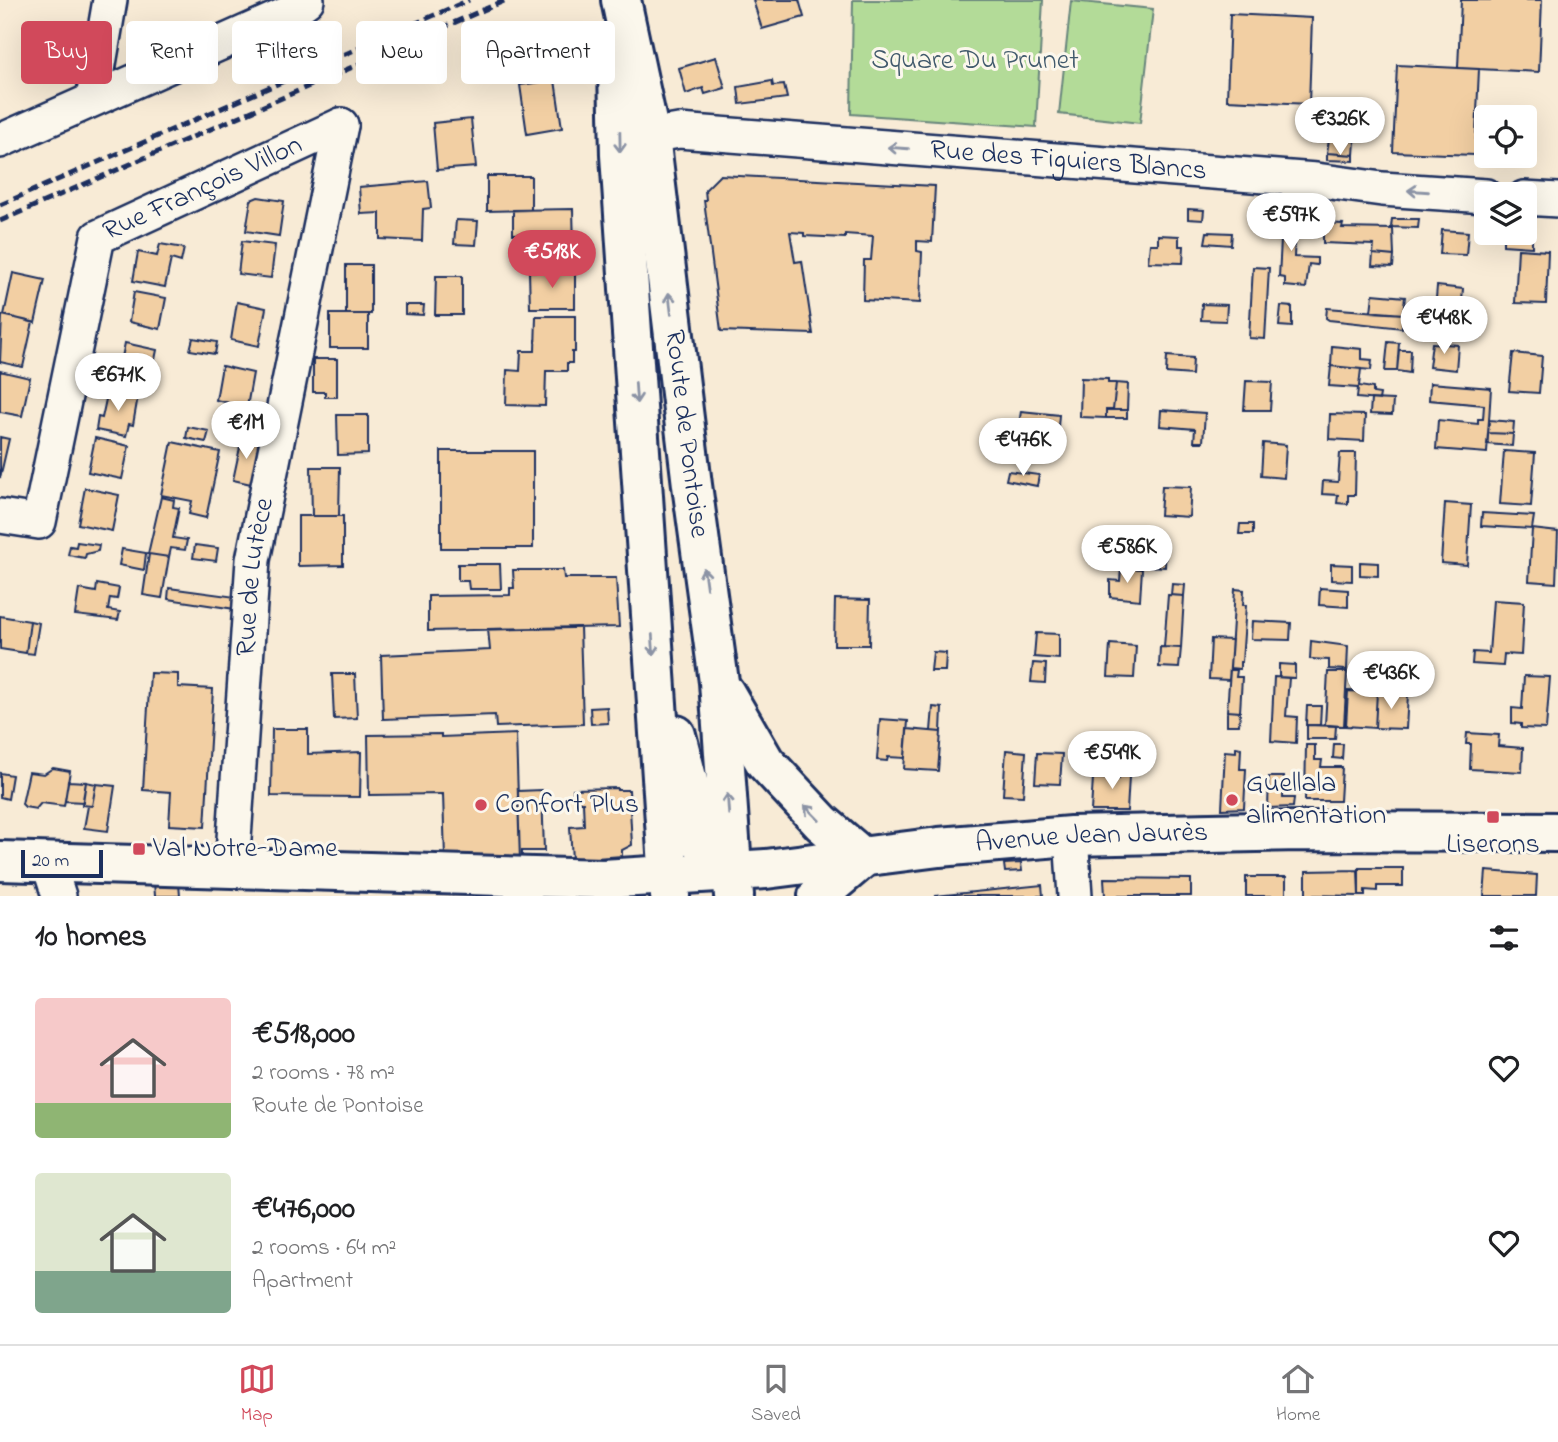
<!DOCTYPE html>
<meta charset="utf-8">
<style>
:root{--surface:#fff;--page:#f6f6f6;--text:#202124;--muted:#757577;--line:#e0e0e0;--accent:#d1495b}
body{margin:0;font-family:"Indie Flower",sans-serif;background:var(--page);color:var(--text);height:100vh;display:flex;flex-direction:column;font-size:26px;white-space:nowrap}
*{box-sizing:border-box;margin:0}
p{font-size:23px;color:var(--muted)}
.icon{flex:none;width:38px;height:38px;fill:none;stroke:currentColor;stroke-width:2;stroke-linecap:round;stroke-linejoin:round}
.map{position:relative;height:896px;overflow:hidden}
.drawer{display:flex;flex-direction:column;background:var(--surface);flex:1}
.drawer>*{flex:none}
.banner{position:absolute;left:21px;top:21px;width:700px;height:63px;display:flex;gap:14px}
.fabs{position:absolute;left:1474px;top:105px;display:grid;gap:14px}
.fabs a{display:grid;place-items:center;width:63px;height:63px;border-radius:7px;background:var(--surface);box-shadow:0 7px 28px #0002;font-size:35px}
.scale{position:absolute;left:21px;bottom:18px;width:82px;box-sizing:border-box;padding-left:7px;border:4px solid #1b2f5e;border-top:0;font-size:19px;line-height:24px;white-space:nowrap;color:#1b2f5e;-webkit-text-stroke:5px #fbf7ec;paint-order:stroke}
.price{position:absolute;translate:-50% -60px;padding:0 16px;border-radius:24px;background:#fff;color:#222;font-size:23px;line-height:46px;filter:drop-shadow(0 2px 4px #0008)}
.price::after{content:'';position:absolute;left:50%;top:42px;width:21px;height:16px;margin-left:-10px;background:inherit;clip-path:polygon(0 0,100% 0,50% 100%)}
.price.on{background:var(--accent);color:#fff}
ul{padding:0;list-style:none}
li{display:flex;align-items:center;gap:21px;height:175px;padding:0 35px}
li span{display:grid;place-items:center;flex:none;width:196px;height:140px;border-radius:7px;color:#555}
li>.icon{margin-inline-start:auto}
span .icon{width:84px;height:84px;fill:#fffc;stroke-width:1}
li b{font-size:30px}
h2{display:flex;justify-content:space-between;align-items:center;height:84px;padding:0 35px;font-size:30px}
.tag{padding:0 24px;border-radius:7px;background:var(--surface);box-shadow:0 7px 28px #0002;font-size:24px;line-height:63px}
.tag.on{background:var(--accent);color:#fff}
.tab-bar{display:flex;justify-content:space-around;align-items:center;height:98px;border-top:2px solid var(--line);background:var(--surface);font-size:19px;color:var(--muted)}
.tab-bar a{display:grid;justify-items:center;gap:4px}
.tab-bar .on{color:var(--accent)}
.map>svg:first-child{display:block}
.green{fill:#b3db98;stroke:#67857b;stroke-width:2}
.building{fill:#f2cfa3;stroke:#1b2f5e;stroke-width:2}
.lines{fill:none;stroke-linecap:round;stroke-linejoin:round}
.minor-casing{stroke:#1b2f5e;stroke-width:38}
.secondary-casing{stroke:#1b2f5e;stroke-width:44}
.primary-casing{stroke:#1b2f5e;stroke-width:44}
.minor{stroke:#fbf7ec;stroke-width:33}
.secondary{stroke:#fbf7ec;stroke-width:38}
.primary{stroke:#fbf7ec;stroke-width:38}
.rail{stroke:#1b2f5e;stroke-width:5;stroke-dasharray:10 5;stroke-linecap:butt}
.oneway{stroke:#8b93a5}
.poi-dot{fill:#d1495b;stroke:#fbf7ec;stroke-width:2.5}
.labels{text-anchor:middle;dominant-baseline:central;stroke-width:6;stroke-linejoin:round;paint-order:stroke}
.park-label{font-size:28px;fill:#415a6c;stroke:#fbf7ec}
.street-label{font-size:28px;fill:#1b2f5e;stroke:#fbf7ec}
.poi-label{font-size:28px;fill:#1b2f5e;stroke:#fbf7ec;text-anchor:start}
</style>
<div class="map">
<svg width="1558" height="896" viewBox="0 0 1558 896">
<rect width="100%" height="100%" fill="#f8ebd6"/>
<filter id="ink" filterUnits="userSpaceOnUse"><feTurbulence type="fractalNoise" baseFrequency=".0143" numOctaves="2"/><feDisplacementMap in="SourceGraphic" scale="14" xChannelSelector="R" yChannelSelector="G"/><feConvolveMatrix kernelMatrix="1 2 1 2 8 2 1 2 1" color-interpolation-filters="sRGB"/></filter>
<g filter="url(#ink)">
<path class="green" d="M853,0H1043L1036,127L851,114Z
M1071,1L1153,9L1140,123L1059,114Z"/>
<path class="building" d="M753,0H799L804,17L762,29Z
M1461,0H1542L1539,72L1458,68Z
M1230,14L1312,18L1309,104L1227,100Z
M716,57L725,88L705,94L703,88L686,94L679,68Z
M1397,65L1479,69L1475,155L1393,152Z
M555,80L562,128L527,134L520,85Z
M772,81L773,86L784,85L787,98L740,104L738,87Z
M471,119L476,167L437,170L433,123Z
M1329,139L1355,141L1354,155L1327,153Z
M1327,153L1354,155V161L1327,160Z
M720,175L935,186L932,242L917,241V251L922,252L920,303L863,300L864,260H871L873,236L845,234V238L804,236V233L790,232L795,262L802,261L813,334L721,331L704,200H706L705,190Z
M487,176H531V210L487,211Z
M428,181L431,208L423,209L422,241L380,239V213L361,214L359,187Z
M258,197L284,201L279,236L246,231L251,200Z
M573,209L574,247L542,248V233L513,234V210Z
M1188,209L1204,210L1203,220L1188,219Z
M1273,210L1296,212L1294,257L1317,258V265L1309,264L1306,288L1285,286V278L1279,277L1282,222H1273Z
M1392,219H1419L1418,228L1391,227Z
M456,220L478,221L476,245L454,244Z
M1323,223L1343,224L1342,228L1393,229L1394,256L1373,254L1374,245L1323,243Z
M1442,230L1468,232L1466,255L1440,254Z
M1207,232L1232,233L1231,245L1205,243Z
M1507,233L1532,234V247L1503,245V237Z
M1158,235L1179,236V246H1184L1183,263L1148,262L1150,244H1158Z
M242,241L275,245L271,278L238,274Z
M160,244L184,248L181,262L171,259L165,287L133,281L138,252L157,256Z
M1518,249L1548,251L1546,304L1515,303Z
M1373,254L1394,256L1393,267L1372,266Z
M346,265H371V314H346Z
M1253,267L1269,268L1265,339L1249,338Z
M529,271L575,272V308H530Z
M13,273L45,280L35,323L4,315Z
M436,276H462V315H435Z
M1437,286L1463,289L1461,313L1435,311Z
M134,292L166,298L160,329L129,322Z
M1373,294L1405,297L1403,314L1371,312Z
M237,302L266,308L259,346L231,340Z
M1202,304L1227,305L1226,321L1201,320Z
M405,305H424L423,315L405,314Z
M1281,306L1292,307V327L1279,326Z
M1327,308L1403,314L1402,328L1329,320L1326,318Z
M330,314H368V348H330Z
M2,315L33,322L23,367L0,362Z
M536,316H575V352H572V363H567V371H546L545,406L506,405L507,370L520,371L521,351H535Z
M193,338L217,342L215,354L190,350Z
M1388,342L1399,343L1397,371H1385Z
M125,343L157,350L149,388L117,381Z
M1432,343L1458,345L1456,370L1429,367Z
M1332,346L1362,349V359L1372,360L1371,370L1331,366Z
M1399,350H1411L1410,373L1397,371Z
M1513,353L1542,356L1539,393L1509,391Z
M1167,356L1193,358L1192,375L1166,373Z
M313,359H337V397H325V392H313Z
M222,366L253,373L247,407L216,400Z
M1331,366L1361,369L1359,386L1373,388V393L1380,394L1379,400L1357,398L1358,388L1329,386Z
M0,371L30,378L22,416L0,412Z
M1081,378L1108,379V383H1116L1113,410H1106V418L1080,417Z
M1246,381L1272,382L1270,410H1244Z
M1116,383L1128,384L1127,410H1113Z
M1430,383L1491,388L1487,453L1436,449L1438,420L1478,424V419H1483L1484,405L1429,400Z
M108,390L138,396L133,425L129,424L126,436L96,430L98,417L102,418Z
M1371,399L1393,400L1392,415L1370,414Z
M1106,410H1127V418H1106Z
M1161,410L1205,413L1203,442H1194L1195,429L1160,426Z
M1021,411L1059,415L1056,449L1038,448V456L1028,454L1029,446L1016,445Z
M1330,414L1365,415L1364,441L1329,439Z
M337,415H368V454L338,455Z
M1489,420L1514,422L1513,434L1488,433Z
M188,427L209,431L206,442L186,438Z
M1488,433L1513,434L1512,446L1487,444Z
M0,437L9,439L0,478Z
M95,438L129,446L122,479L88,472Z
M242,438L260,442L251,484L233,480Z
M172,442L220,452L206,518L189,514L192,501L161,495Z
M1263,443L1286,445L1284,478L1261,476Z
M441,451H533V548H441Z
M1504,451L1535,453L1531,506L1500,504Z
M1340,453H1356L1355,495H1348V504L1337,503L1338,495L1322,494L1323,481L1338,482Z
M311,467H340L339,516H312Z
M1008,471L1039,475L1037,486L1006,480Z
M1162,486L1191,487L1189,517L1160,515Z
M85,488L119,495L112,531L78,524Z
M161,497L174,500L173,507L179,508L173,538L187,540L185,550L171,548L169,557L148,554Z
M1445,503L1471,505L1467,565L1441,563Z
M1482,513L1534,516L1532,529L1481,526Z
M298,516H343V565L298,566Z
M1240,524H1253V534H1239Z
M1532,529L1558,532L1556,583L1529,581Z
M77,542L99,545L98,551L86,554L85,558L68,555L70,546L76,547Z
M1150,543L1166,544L1165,567L1148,566Z
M195,545L218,548L216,561L193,558Z
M122,549L146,553L144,570L119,565Z
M149,554L169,557L162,598L143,595Z
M1360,562L1378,563V576L1360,575Z
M458,564H500L501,589H469L468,581H458Z
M1331,564L1352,565V581L1331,580Z
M1121,568L1142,569L1140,600L1110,597V580L1120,581Z
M513,570H563L564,578H616L619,627L428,631V596L510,595V588H514Z
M97,584L119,588L117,599L110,598L108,610L120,612L118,620L75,615L79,589L96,592Z
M1172,584L1185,585L1184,596L1171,595Z
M169,588L236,597L235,609L168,599Z
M1320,588L1348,590V607L1319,605Z
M1235,589L1244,590L1243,605H1246L1242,662H1240V669L1230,668Z
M1168,595L1184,596L1181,648L1164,647Z
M835,599L870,600L869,645H834Z
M1493,600L1524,602L1521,655L1504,654L1503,666L1472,664L1473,652L1489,653Z
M0,616L30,621L26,653L0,649Z
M30,621L39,623L34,654L26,653Z
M1252,621L1291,623L1290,640L1251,639Z
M580,627L583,724L496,727L495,715L383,719L381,655L490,650L488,629Z
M1036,633L1059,634V659L1034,657Z
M1211,639L1232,640L1229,680L1209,679Z
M1311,641L1348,646L1347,670L1329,669V660L1310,659Z
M1110,644L1136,646L1134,678L1108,677Z
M1160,647L1181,648L1179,668L1159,667Z
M933,652L946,653L945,671H931Z
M1033,663L1046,664L1045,683L1031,682Z
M1279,664L1295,665V678L1279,677Z
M1230,670H1237L1236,677H1242L1240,712L1227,711Z
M1328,672H1347L1344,726L1325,725Z
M150,673L178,674V687L213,689L205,827L169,825L171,792L143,790Z
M332,674H355L357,718L334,719Z
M1524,676L1550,677L1546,729L1521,728V724L1512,723V708L1522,709Z
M1274,677L1289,678L1286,716L1297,717L1296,743L1271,741Z
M1348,691L1377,692L1375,728L1346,726Z
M1377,692L1408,694L1406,729L1375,728Z
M1307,706H1321L1320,725H1306Z
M607,707L608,723L591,724L590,708Z
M933,707L942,708L941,732L931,731Z
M1227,711L1240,712L1239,725H1227Z
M880,719L908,721L905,758L888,757L887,761L877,760Z
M1307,725L1336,726L1335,739H1307Z
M272,729H308V754L361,752L360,797L271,796Z
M907,729L941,732L938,771L904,769Z
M1118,732H1131L1130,756H1116Z
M1467,733L1499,735L1498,746L1523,748L1522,772L1470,769L1471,744H1466Z
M441,734V737L516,734L520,861L445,858L443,794L369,795L368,735Z
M1334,744H1343L1342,759L1333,758Z
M1306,745H1315V760H1322L1321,767H1342L1340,801H1305Z
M1236,747L1241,748L1240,769H1246L1244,808L1222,809L1225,751L1236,752Z
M1006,750L1026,752L1023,796L1003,795Z
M1037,753L1062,754L1060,784L1035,783Z
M1120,758L1130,759L1127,811H1091L1093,778L1119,779Z
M53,768L70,771L64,806L41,803L36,809L25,807L22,804L29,772L44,774Z
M0,773L12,775L8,799L0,797Z
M1269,777H1284L1283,798H1294L1293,807L1268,808Z
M68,781L86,782L83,802L65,801Z
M86,782L96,784L92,806L82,805Z
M96,784L115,786L108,831L84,828L88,806H92Z
M617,788V790H629L632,845L622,850V856L572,860L570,827L584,826L583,802H579L578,795H573V789Z
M542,790L544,851H522V861H520L518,791Z
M1021,863L1022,871L1005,872L1004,864Z
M1359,868H1403V886H1377V891L1365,890V896H1359Z
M1358,870L1359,896L1306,895V871Z
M1486,871L1537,875L1536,896H1484Z
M1246,877H1286V896H1246Z
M1104,878L1191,879V896H1105Z
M154,882L179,884L180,896H155Z
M1042,885L1043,896H935Z"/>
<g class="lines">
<g class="minor-casing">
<g id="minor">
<path d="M93,99L110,0"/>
<path id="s1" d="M650,136L679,131L1316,180L1382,189L1486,196"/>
<path d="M0,141L289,13L307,0"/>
<path d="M1524,198L1558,200"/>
<path id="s2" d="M0,516L39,522L98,237L341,125"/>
<path d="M1071,836L1075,896"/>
<path d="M48,862L59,896"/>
<path id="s3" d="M232,868L253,560L341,125"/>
</g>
</g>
<g class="secondary-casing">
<g id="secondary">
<path id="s4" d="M0,861L603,879L766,869L939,847L1071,836L1301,831L1558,832"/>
</g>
</g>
<g class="primary-casing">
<g id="primary">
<path id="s5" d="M621,0L650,136L692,485L719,682L734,896"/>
<path d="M618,69L620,155L670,896"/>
<path d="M725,693L765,762L822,823L863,858L818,896"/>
<path d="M676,735L690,789L692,833L733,872"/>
</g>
</g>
<use href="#minor" class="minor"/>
<use href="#secondary" class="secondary"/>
<use href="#primary" class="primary"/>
<path class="rail" d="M0,205L469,0
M0,221L506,0"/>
</g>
<defs><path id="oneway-shaft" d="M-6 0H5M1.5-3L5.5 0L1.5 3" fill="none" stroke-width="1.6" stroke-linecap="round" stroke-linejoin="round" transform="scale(1.75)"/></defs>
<g class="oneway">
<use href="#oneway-shaft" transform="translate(620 142) rotate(89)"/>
<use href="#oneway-shaft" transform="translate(898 148) rotate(-176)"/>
<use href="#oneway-shaft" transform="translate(1418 191) rotate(-176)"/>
<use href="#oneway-shaft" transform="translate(670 303) rotate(-97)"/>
<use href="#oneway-shaft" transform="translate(636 393) rotate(86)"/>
<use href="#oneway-shaft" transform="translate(705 578) rotate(-98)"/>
<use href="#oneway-shaft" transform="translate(653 645) rotate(86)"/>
<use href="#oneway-shaft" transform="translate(728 804) rotate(-94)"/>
<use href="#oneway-shaft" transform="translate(812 813) rotate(-134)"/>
</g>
</g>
<g class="poi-dot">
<circle cx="1232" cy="800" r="7"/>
<circle cx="481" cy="805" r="7"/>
<rect x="1486" y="810" width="14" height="14" rx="3.5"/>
<rect x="132" y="842" width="14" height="14" rx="3.5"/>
</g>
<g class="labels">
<g class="park-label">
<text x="975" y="61">Square Du Prunet</text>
</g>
<g class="street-label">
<text stroke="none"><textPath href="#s1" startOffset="420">Rue des Figuiers Blancs</textPath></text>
<text stroke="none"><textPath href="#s2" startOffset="446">Rue François Villon</textPath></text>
<text stroke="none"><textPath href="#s5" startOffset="439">Route de Pontoise</textPath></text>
<text stroke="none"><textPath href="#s3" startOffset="292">Rue de Lutèce</textPath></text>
<text stroke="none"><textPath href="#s4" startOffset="1094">Avenue Jean Jaurès</textPath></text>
</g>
<g class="poi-label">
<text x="1246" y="784">Guellala<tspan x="1246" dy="32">alimentation</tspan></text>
<text x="495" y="805">Confort Plus</text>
<text x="1493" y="845" text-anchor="middle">Liserons</text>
<text x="153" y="849">Val Notre-Dame</text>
</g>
</g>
</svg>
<div class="fabs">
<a><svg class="icon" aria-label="locate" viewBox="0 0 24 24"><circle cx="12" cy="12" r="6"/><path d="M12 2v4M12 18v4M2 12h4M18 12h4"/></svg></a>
<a><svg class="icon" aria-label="layers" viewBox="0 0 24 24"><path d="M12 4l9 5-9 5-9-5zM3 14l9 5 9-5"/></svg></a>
</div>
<div class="scale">20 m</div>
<b class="price" style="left:1340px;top:157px">€326K</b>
<b class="price" style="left:1291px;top:253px">€597K</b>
<b class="price on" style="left:552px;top:290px">€518K</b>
<b class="price" style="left:1444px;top:356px">€448K</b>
<b class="price" style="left:118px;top:413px">€671K</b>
<b class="price" style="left:246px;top:461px">€1M</b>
<b class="price" style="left:1023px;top:478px">€476K</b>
<b class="price" style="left:1127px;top:585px">€586K</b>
<b class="price" style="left:1391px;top:711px">€436K</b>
<b class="price" style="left:1112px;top:791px">€549K</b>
<div class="banner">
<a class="tag on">Buy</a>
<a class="tag">Rent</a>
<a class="tag">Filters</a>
<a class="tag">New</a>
<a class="tag">Apartment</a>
</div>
</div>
<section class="drawer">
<h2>10 homes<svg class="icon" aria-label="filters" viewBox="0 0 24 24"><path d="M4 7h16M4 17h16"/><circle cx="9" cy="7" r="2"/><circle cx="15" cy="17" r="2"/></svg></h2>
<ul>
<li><span style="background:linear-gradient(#f6c9c9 75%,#8fb573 0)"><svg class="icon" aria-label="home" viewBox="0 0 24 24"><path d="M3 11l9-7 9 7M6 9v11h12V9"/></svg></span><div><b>€518,000</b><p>2 rooms · 78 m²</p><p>Route de Pontoise</p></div><svg class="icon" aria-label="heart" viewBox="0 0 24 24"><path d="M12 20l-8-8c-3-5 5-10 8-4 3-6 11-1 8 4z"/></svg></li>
<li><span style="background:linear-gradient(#dfe7d0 70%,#7fa58c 0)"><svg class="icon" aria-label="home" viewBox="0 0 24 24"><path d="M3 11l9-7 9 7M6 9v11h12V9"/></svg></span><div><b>€476,000</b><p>2 rooms · 64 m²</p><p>Apartment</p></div><svg class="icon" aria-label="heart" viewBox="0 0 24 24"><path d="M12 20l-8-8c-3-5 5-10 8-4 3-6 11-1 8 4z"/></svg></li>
</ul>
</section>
<nav class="tab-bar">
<a class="on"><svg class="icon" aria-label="map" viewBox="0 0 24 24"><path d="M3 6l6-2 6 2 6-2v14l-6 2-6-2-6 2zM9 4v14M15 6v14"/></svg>Map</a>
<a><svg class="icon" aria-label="saved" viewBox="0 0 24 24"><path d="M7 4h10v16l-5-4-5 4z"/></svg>Saved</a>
<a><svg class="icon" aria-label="home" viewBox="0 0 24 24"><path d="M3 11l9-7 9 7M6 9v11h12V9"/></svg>Home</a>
</nav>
